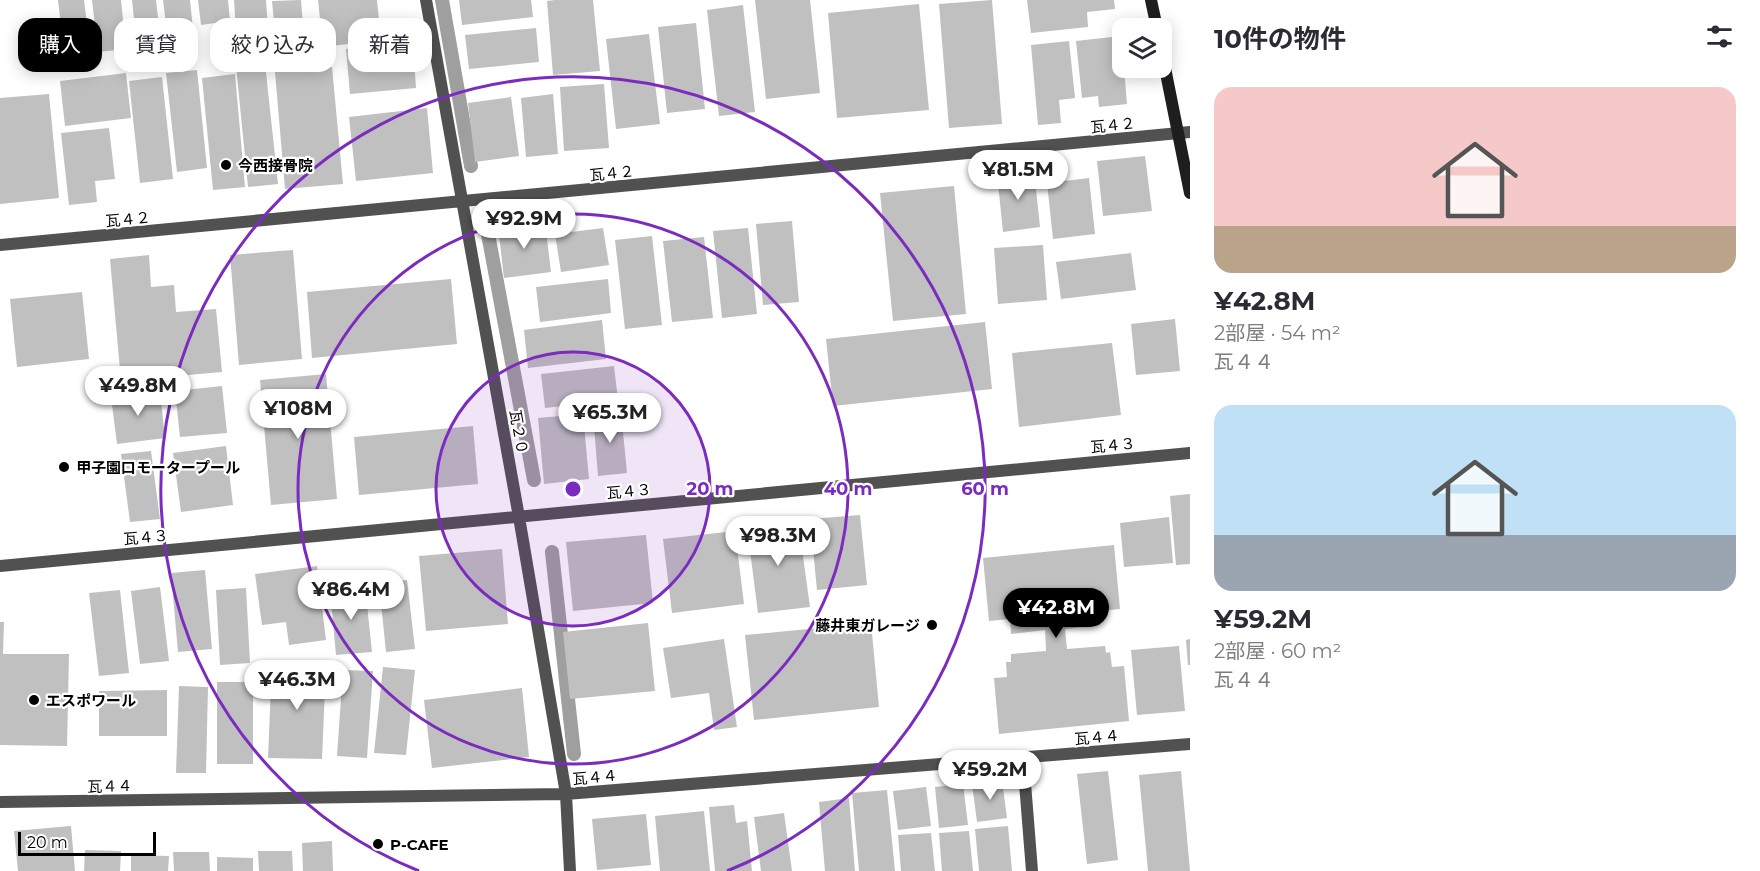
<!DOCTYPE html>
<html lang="ja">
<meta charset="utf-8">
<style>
:root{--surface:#fff;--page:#f2f2f3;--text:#2b2b33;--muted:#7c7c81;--accent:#000}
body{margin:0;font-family:Montserrat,"Noto Sans JP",sans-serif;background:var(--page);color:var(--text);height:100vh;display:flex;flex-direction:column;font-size:22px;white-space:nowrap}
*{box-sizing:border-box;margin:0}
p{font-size:20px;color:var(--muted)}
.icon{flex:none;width:33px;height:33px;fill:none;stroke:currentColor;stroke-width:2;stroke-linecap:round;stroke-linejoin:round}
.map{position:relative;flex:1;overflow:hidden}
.side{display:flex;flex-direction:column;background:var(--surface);width:570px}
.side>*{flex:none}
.top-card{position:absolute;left:18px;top:18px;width:570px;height:54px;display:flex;gap:12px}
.fabs{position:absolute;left:1112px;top:18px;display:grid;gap:12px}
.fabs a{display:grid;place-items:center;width:60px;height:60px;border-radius:12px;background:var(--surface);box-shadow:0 3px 15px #0003;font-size:30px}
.scale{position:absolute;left:18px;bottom:15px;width:138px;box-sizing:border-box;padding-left:6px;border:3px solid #000;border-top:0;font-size:16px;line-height:21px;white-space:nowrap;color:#000;-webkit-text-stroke:4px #fff;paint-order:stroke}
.price{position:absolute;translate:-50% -51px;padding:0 14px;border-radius:21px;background:#fff;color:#222;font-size:20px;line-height:39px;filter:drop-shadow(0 2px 3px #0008)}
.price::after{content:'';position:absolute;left:50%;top:36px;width:18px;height:14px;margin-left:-9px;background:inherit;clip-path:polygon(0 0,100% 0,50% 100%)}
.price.on{background:var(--accent);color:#fff}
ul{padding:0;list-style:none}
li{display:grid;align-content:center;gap:12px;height:318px;padding:0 24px}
li span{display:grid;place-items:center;height:186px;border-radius:18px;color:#555}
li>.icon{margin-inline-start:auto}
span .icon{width:108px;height:108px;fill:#fffc;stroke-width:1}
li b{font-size:26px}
h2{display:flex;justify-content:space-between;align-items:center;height:72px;padding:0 24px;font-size:26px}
.tag{padding:0 21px;border-radius:18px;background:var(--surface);box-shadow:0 3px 15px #0003;font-size:21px;line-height:54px}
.tag.on{background:var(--accent);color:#fff}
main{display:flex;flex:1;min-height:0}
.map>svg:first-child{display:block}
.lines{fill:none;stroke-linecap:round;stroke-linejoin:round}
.stream{stroke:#9f9f9f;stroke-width:14}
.building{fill:#c0c0c0}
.lane{stroke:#515151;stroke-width:12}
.street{stroke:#515151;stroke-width:12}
.secondary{stroke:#1e1e1e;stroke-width:12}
.ring{fill:none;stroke:#7b2cbf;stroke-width:3}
.poi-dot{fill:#000;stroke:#fff;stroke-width:2}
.labels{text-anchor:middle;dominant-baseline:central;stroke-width:4.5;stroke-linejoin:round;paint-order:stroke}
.street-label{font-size:15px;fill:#000;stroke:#fff}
.poi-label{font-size:15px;font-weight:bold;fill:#000;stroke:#fff;text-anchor:start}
.centre{fill:#7b2cbf;stroke:#fff;stroke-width:3}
.ring-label{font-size:18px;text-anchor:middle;font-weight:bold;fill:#7b2cbf;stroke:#fff;stroke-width:4.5;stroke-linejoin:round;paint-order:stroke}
</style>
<main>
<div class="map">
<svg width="1190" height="871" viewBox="0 0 1190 871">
<rect width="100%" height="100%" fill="#fff"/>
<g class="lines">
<path class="stream" d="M442,0L471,166
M488,234L534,480
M552,552L574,754"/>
</g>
<path class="building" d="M58,0H84L89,40L63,44Z
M92,0H121L126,49L98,52Z
M132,0H156L161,44L137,47Z
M163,0H190L193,29L167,32Z
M198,0H228L230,21L201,25Z
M234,0H266L268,29L236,32Z
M301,0L305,50L277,53L272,1Z
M318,0H377L381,40L323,47Z
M459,0H531L533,17L462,25Z
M555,0H593L600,71L553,75L547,1Z
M755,0H810L820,93L766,99Z
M992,0L1002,124L949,128L939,4Z
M1027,0H1114L1115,9L1087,12L1088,27L1031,33Z
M919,4L929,110L837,118L828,13Z
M743,5L755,112L719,116L707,10Z
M696,23L705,109L667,113L658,27Z
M536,28L539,62L469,69L465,35Z
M649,34L660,124L616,129L606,39Z
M1121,36L1122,68H1124L1127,104L1099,107L1098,96L1082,98L1076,41Z
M1069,41L1075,98L1059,100L1061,123L1038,125L1031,45Z
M413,43L416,88L350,94L346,49Z
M265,63L278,184L248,187L236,66Z
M332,67L343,184L285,189L275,72Z
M197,70L207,168L177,172L166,73Z
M126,73L131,118L65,126L60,81Z
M235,74L245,187L213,190L202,78Z
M162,77L173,179L140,183L129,81Z
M604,84L609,148L564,151L560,87Z
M49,94L59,198L0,204V98Z
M553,94L558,154L526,157L521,98Z
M511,97L519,156L475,162L468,103Z
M427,108L433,173L356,181L349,117Z
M109,128L115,179L95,181L97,202L69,205L61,133Z
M1145,156L1152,211L1103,216L1097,161Z
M1034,170L1040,227L1003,232L997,174Z
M1089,178L1095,234L1053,239L1047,183Z
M954,186L966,314L893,321L880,193Z
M792,221L799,302L763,305L756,224Z
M545,222L551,272L504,278L498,226Z
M603,228L609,265L561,272L555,234Z
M748,228L757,314L722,318L713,231Z
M652,236L662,325L625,329L615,240Z
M704,237L713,318L672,322L663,241Z
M1043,245L1047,300L998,304L994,248Z
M293,250L302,359L239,365L230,255Z
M1131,253L1136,290L1061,299L1056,262Z
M149,255L151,287L174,285L176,312L216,309L222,372L121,381L110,259Z
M451,279L457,344L312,358L307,292Z
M608,279L611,313L540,322L536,287Z
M82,292L89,359L17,367L10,299Z
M1175,319L1180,371L1136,375L1131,324Z
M602,320L606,359L528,368L524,330Z
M985,322L992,389L833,406L826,339Z
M1112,343L1121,415L1019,427L1012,353Z
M614,366L618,400L545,408L541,374Z
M326,374L337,499L271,505L260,380Z
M222,386L227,433L180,437L175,391Z
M160,391L165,438L117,444L111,397Z
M621,411L627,473L598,476L593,414Z
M583,414L589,479L544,484L538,418Z
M473,426L478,484L359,495L354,437Z
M226,446L233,505L181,512L173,453Z
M151,451L160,519L130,522L121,454Z
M1190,494V564L1176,565L1170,496Z
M860,515L867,585L817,590L810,519Z
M1169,517L1173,563L1124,567L1120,523Z
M798,520L810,607L758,613L747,527Z
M735,531L744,604L672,613L663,539Z
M646,535L653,603L573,611L566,542Z
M1114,545L1120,609L1099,611L1100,625L1065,629L1067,649L1105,646L1106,653L1110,652L1112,667L1124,666L1129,721L999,734L994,678L1007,677L1006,662H1011V654L1046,651L1045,630L1011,634L1010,619L989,621L983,558Z
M502,549L508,624L426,631L419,556Z
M317,566L326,640L289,645L286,622L262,625L255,574Z
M205,570L212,649L178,652L171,573Z
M407,580L415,649L386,652L379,583Z
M365,586L372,652L336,655L330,589Z
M160,587L169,661L140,664L131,591Z
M246,588L250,663L220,665L216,590Z
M120,590L129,673L99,676L89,593Z
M0,622H4L3,654H69L67,746L0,745Z
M648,623L655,691L570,699L563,632Z
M871,623L879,707L754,720L745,635Z
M724,639L737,727L714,730L709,693L671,698L663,648Z
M1190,639V665H1188L1186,640Z
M1179,646L1185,711L1137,715L1131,650Z
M272,662L326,664L322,759L268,758Z
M383,667L415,670L406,755L374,753Z
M343,670L373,671L367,758L337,756Z
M217,682H253V764H217Z
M179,686L208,687L206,773H176Z
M522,688L529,757L432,768L424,700Z
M167,690V736H99V691Z
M1108,771L1118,860L1087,864L1077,774Z
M1181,771L1190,871H1148L1139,775Z
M1002,780L1007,818L977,822L972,784Z
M963,784L968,825L939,828L935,787Z
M926,787L931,826L898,830L893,791Z
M887,790L895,871H859L852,793Z
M849,798L855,871H825L819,802Z
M734,805L736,823L747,821L752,871H715L709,807Z
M704,811L710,871H660L655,816Z
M784,813L792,871H761L754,817Z
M646,814L651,865L597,870L592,819Z
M71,826L75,871H18L14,831Z
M1008,826L1012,871H979L975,829Z
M969,831L973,871H942L939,833Z
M931,833L935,871H901L898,835Z
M332,841L333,871H303L302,843Z
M85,850L121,851L120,871H84Z
M258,851H292L293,871H259Z
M173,852H209L210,871H174Z
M131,855L169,856L168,871H131Z
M217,857L253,858V871H217Z"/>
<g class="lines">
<path class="lane" d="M1023,758L1032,871"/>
<path class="street" d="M426,0L519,517L566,794L570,871
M0,245L1190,132
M0,566L1190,453
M0,802L566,794L1190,744"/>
<path class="secondary" d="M1151,0L1157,28
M1161,48L1190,193"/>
</g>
<circle cx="573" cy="489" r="137" fill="#7b2cbf" fill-opacity=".12"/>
<g class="ring">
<circle cx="573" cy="489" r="137"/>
<circle cx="573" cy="489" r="275"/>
<path d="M419 871A412 412 0 1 1 727 871"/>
</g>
<g class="poi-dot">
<circle cx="226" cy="165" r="6"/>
<circle cx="64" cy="467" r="6"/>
<circle cx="932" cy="625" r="6"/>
<circle cx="34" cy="700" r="6"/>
<circle cx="378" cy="844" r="6"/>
</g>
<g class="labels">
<g class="street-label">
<text transform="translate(1113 125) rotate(-6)">瓦４２</text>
<text transform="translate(612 173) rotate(-6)">瓦４２</text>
<text transform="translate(128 219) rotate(-5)">瓦４２</text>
<text transform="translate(519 432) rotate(80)">瓦２０</text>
<text transform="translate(1113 445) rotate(-5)">瓦４３</text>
<text transform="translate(629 491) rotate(-5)">瓦４３</text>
<text transform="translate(146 537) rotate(-5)">瓦４３</text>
<text transform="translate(1097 737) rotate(-5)">瓦４４</text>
<text transform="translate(595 777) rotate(-5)">瓦４４</text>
<text transform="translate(110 786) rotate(-1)">瓦４４</text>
</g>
<g class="poi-label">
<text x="238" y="165">今西接骨院</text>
<text x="76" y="467">甲子園口モータープール</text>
<text x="920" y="625" text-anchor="end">藤井東ガレージ</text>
<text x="46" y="700">エスポワール</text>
<text x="390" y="844">P-CAFE</text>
</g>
</g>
<circle cx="573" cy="489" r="9" class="centre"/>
<g class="ring-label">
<text x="710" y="495">20 m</text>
<text x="848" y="495">40 m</text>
<text x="985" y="495">60 m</text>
</g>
</svg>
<div class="fabs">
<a><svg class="icon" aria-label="layers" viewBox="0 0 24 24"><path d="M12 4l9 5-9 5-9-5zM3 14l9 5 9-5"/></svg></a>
</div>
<div class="scale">20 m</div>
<b class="price" style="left:1018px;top:201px">¥81.5M</b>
<b class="price" style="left:524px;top:250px">¥92.9M</b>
<b class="price" style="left:138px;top:417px">¥49.8M</b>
<b class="price" style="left:298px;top:440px">¥108M</b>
<b class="price" style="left:610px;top:444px">¥65.3M</b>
<b class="price" style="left:778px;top:567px">¥98.3M</b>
<b class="price" style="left:351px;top:621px">¥86.4M</b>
<b class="price on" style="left:1056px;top:639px">¥42.8M</b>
<b class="price" style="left:297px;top:711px">¥46.3M</b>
<b class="price" style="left:990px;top:801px">¥59.2M</b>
<div class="top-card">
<a class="tag on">購入</a>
<a class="tag">賃貸</a>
<a class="tag">絞り込み</a>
<a class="tag">新着</a>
</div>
</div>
<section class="side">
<h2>10件の物件<svg class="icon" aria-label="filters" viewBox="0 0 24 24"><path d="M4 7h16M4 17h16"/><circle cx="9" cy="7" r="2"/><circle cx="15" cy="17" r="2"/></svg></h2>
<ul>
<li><span style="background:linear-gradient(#f6c9c9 75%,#b9a48a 0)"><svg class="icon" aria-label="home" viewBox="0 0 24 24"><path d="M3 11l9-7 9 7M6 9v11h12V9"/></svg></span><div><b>¥42.8M</b><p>2部屋 · 54 m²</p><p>瓦４４</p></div></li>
<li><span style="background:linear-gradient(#bfe0f5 70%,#9aa5b1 0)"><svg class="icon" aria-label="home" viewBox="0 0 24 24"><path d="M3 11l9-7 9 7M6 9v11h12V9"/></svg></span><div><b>¥59.2M</b><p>2部屋 · 60 m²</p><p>瓦４４</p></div></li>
</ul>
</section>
</main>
